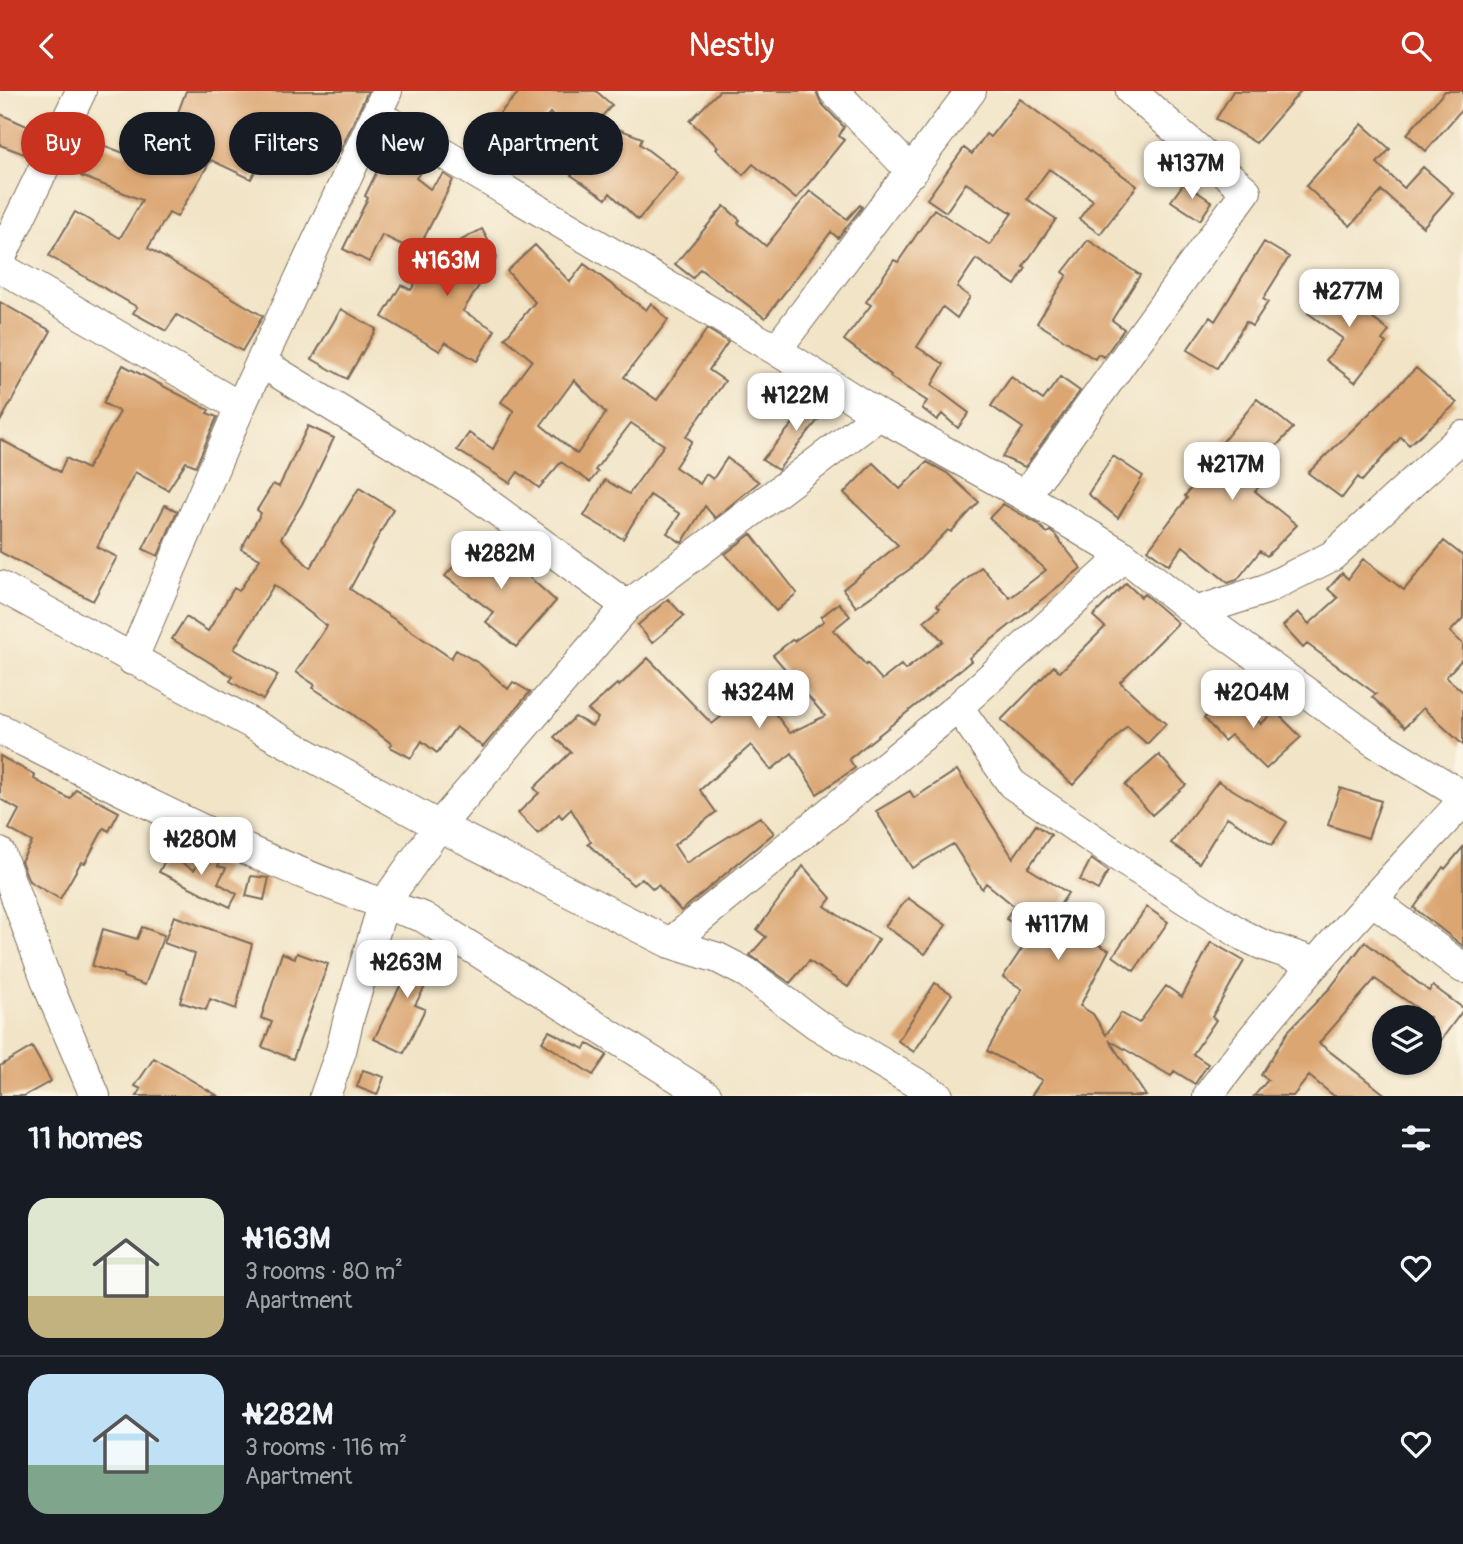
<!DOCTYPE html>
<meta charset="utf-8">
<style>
:root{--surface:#171b24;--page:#242831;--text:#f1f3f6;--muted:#9ea1a6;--line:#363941;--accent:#c8321e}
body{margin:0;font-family:Pangolin,sans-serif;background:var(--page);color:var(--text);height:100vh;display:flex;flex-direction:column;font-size:26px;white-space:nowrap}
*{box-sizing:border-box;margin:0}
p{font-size:23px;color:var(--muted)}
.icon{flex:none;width:38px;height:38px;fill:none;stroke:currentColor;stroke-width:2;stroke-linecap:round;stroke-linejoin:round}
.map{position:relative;height:1005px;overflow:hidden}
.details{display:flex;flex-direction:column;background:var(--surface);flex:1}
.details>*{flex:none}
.banner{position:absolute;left:21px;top:21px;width:700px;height:63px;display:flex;gap:14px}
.controls{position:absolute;left:1372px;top:914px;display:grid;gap:14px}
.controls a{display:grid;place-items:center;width:70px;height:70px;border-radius:50%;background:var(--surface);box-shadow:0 2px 5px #0004;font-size:35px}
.price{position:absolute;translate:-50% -60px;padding:0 16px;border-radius:14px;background:#fff;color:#222;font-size:23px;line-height:46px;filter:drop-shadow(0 2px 4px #0008)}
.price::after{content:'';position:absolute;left:50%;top:42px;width:21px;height:16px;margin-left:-10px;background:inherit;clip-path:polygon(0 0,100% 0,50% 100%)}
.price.on{background:var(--accent);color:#fff}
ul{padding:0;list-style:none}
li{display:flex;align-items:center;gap:21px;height:175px;padding:0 28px}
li+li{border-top:2px solid var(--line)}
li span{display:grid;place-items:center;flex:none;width:196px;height:140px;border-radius:21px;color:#555}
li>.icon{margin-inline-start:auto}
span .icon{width:84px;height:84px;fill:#fffc;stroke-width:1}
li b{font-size:30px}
h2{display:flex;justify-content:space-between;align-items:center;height:84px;padding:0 28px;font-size:30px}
.chip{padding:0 24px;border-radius:32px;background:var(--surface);box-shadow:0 2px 5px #0004;font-size:24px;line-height:63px}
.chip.on{background:var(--accent);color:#fff}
header{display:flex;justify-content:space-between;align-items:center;height:91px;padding:0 28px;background:var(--accent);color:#fff;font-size:32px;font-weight:600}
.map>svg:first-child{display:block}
.building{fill:#dba672;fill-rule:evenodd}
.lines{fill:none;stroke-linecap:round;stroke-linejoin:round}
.minor-casing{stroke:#7b6b59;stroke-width:32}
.minor{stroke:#fff;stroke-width:30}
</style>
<header><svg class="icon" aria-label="back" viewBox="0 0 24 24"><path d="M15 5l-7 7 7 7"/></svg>Nestly<svg class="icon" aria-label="search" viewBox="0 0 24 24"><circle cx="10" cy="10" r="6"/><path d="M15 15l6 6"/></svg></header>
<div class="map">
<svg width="1463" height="1005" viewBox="0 0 1463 1005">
<rect width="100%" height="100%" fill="#fcf5e5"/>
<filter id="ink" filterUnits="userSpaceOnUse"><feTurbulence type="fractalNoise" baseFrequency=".0143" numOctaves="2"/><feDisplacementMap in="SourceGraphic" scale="14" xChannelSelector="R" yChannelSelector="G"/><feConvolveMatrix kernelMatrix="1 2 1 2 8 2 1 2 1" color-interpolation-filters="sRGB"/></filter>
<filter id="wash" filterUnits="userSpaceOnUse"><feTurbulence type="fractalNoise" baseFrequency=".00686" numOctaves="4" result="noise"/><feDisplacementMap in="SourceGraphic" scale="28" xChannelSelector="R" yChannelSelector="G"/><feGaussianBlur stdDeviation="1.57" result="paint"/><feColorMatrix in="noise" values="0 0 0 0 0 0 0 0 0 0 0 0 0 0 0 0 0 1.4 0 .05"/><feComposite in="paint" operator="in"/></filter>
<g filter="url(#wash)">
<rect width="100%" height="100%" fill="#f1e4c7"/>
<g id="blocks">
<path class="building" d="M186,0H368L340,60L313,48L286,80L264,63L251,88L211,69L177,126L169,122L148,157L263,225L242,260L177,224L166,240L133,222L137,216L49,165L75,121L120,147L142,109L81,85V78L92,50L158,75Z
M520,0H596L612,14L598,30L642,47L640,53L678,82L638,129L610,102L606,108L571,84L587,59L550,22L515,61L487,36Z
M719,0H816L821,12L844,36L839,45L844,49L796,108L753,73L743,84L716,58L718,56L690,30Z
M1233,0H1301L1256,52L1216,28Z
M1445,0H1463V17L1426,60L1407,43Z
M1020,8L1137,95L1100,143L1079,128L1093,109L1049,78L1027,108L1056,128L1023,176L1026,177L1015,194L976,168L957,196L970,206L957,227L943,216L917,256L944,273L932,294L969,322L958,337L942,323L937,329L922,317L927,310L890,286L891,284L844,249L871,214L866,211L894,169L898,171L934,118L990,154L1012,122L966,92L946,121L927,108L964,57L972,63L986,43L990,46Z
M0,23L38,40L27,64L0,54Z
M1362,33L1390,58L1377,72L1404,97L1423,76L1453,102L1423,136L1382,100L1350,135L1306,95Z
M379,59L422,79L416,87L430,98L444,83L453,89L417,161L382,144L369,171L343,158L368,107L365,105L378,78L371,75Z
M1184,92L1212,111L1200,129L1171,110Z
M810,100L847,128L860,114L862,116L838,147L831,141L765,227L700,178L693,187L675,173L724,115L740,129L738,132L766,155Z
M482,138L497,166L463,220L495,239L477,270L445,251L440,260L382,226L401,194L411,199L432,165Z
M1088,149L1140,184L1112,229L1124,238L1104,266L1098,263L1095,268L1037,232L1067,184L1063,181Z
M1264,151L1289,166L1263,208L1268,211L1252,235L1246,231L1217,277L1187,259L1210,226L1215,230Z
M535,154L570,191L584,173L646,219L651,212L668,229L624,286L657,309L707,238L728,251L709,279L725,290L686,346L692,350L675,376L700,393L706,383L713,388L727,367L759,391L715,427L705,415L682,452L667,442L680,423L650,404L623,448L584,425L605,389L629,403L664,354L631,332L595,379L598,381L590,391L561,371L539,397L518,381L510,392L457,359L469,342L493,358L514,320L501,311L532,269L505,247L535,211L507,180ZM574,289L606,322L577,363L541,334Z
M1334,186L1361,206L1355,214L1389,240L1382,249L1386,252L1355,291L1326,269L1343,248L1308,222Z
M0,211L51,240L0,331Z
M341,218L376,238L347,288L312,268Z
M123,274L209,319L207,322L217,326L196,375L186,371L168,399L135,381L97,456L117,466L93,510L0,461V348L60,381L66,367L87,378L120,321L103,312Z
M1416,277L1457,312L1409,354L1401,346L1362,390L1358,386L1342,407L1308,382Z
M1011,286L1043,309L1060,286L1080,300L1025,376L1002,366L1023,337L991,315Z
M816,305L830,314L778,379L762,369Z
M1257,308L1293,337L1271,361L1281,370L1255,400L1297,434L1267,465L1260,460L1237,489L1228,492L1183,455L1169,474L1148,459L1187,407L1185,405L1224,354L1221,353Z
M308,335L334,347L302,413L281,447L310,477L359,397L393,418L350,498L451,567L456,559L480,573L508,598L513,591L530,601L483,656L456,636L437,662L422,650L411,667L390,656L392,653L347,619L313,597L315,594L296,581L327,535L274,494L234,558L278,584L263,609L230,590L233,586L172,548L186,526L208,540L234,497L239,500L260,468L241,458L261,422L257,419L273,393L279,396Z
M1113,365L1143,385L1118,427L1088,403Z
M927,371L947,382L979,411L951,441L948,439L910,478L856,516L843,498L898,454L844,402L873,372L900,398Z
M1003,413L1038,433L1047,442L1050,440L1055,444L1081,477L969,567L971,570L849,668L855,677L817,703L792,662L771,679L751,654L700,699L716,721L674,754L686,772L760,726L774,742L681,820L658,794L653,798L642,787L633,794L588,753L591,751L571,718L562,727L559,723L538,743L518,722L539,702L534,697L571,661L554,646L575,626L592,635L598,627L588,619L617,593L619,595L648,567L712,633L756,598L790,642L825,625L773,564L792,549L794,550L824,530L821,526L839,512L850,525L833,539L866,574L867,572L882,589L901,574L905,579L943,550L924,530L940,517L937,514L981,476L1010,507L1046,479L989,427Z
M165,414L177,420L158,465L143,458Z
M751,443L797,502L776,520L725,463Z
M479,446L511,470L556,510L516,556L486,531L494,522L445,485Z
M1444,450L1463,465V527L1450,541L1463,553V567L1446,586L1463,601V654L1423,617L1405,636L1372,606L1376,603L1307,553L1303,557L1283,535L1298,521L1309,533L1338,507L1328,498L1342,482L1348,488L1363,468L1404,499Z
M1126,492L1141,506L1144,503L1178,532L1120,591L1166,633L1147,653L1127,635L1073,694L1001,629L1054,575L1060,581L1105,536L1093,525Z
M668,508L684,525L652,552L638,534Z
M1234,601L1261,633L1275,620L1301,646L1266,678L1231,644L1224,650L1204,627Z
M1159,664L1186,694L1152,724L1125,694Z
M0,665L35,684L34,688L70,708L76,698L119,721L109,740L104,737L85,772L81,771L60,808L29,790L21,770L32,751L9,738L19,719L0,708Z
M957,679L1013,767L1036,734L1051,744L1028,777L1068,802L1050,829L1109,859L1080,915L1093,923L1106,944L1121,922L1139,932L1166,895L1182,906L1211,851L1244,870L1212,926L1216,929L1193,963L1208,973L1195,993L1174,980L1171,985L1109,949L1146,1005H1031L1042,989L987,960L1022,898L1003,886L1031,844L1006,828L1014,815L986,792L982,798L953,753L912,777L876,720L910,700L914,707Z
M1218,690L1287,731L1272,754L1227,726L1199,772L1171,752Z
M1340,697L1381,710L1368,747L1328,734Z
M1463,756V855L1414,817L1443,776L1445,778Z
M207,760L221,766L218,775L226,777L218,792L237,803L230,816L159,781L168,764L194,779Z
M1091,768L1108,780L1098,799L1080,789Z
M803,775L831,807L825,815L848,831L879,848L848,896L809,870L790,892L750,864L766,846L757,839Z
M251,785L269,787L264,809L246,805Z
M908,807L946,834L925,863L885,835Z
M1147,816L1168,831L1134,880L1113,865Z
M174,825L252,853L236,918L210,908L206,919L180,911L195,863L164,852Z
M142,836L164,844L145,894L123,886V884L92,875L103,838L137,848Z
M1365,851L1429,900L1433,895L1463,917V919L1430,964V926H1410L1417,917L1375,888L1319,952L1387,1005H1334L1309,985L1293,1005H1254L1268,989L1261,984L1289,939L1330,897Z
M408,853L439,870L415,914L425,918L404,962L374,948L406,883L395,877Z
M282,862L295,867L297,862L328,873L293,968L262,956L272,931L261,927Z
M935,892L952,903L914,961L898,950Z
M549,940L584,958L588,953L607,964L593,984L542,951Z
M32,956L51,990L24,1005H0V975Z
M154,967L218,1005H137L141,998L135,995Z
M363,979L384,986L377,1004L357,996Z"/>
</g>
</g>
<g filter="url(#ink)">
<use href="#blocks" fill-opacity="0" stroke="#7b6b59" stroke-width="2"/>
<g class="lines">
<g class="minor-casing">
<path id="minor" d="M834,0L912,81
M376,23L776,259L879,324L1025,405L1124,465L1195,521L1266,498L1332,465L1463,345
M0,168L81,0
M0,176L240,316
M776,259L971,0
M262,272L465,396L627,515
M1025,405L1246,100L1131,0
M0,495L439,735L670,852L718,867L747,882L816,933L938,1005
M1195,521L1375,651L1463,705
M132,569L240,316L387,0
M958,616L1012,693L1128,772L1244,845L1263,854L1316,872
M0,638C138,708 275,780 423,826L707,1005
M0,762L50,899L95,1005
M1372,809L1463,877
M670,852L958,616L1124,465
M325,1005L341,960L349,926L383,814L439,735L627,515L879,324
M1208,1005C1285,900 1375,806 1463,710"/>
</g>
<use href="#minor" class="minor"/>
</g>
</g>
</svg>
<div class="controls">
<a><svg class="icon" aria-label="layers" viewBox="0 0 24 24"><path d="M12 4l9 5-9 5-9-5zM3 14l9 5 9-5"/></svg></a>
</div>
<b class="price" style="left:1192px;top:110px">₦137M</b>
<b class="price on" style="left:447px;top:207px">₦163M</b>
<b class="price" style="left:1349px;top:238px">₦277M</b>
<b class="price" style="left:796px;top:342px">₦122M</b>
<b class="price" style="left:1232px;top:411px">₦217M</b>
<b class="price" style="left:501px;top:500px">₦282M</b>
<b class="price" style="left:759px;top:639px">₦324M</b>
<b class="price" style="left:1253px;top:639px">₦204M</b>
<b class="price" style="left:201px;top:786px">₦280M</b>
<b class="price" style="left:1058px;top:871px">₦117M</b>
<b class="price" style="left:407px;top:909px">₦263M</b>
<div class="banner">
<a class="chip on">Buy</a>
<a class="chip">Rent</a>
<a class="chip">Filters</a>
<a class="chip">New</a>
<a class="chip">Apartment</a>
</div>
</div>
<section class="details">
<h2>11 homes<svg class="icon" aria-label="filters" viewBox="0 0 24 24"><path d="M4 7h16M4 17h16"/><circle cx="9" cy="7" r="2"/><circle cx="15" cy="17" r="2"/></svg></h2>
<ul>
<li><span style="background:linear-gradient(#dfe7d0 70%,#c2b280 0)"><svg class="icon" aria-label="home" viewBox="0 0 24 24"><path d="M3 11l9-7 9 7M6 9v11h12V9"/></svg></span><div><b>₦163M</b><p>3 rooms · 80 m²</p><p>Apartment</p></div><svg class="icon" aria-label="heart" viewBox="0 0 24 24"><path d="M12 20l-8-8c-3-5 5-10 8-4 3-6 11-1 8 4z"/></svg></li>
<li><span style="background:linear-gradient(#bfe0f5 65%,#7fa58c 0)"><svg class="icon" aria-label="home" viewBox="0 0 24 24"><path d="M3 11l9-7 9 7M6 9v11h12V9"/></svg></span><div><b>₦282M</b><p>3 rooms · 116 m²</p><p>Apartment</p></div><svg class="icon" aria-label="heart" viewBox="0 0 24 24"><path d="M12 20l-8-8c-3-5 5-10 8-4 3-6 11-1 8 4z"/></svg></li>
</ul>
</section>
